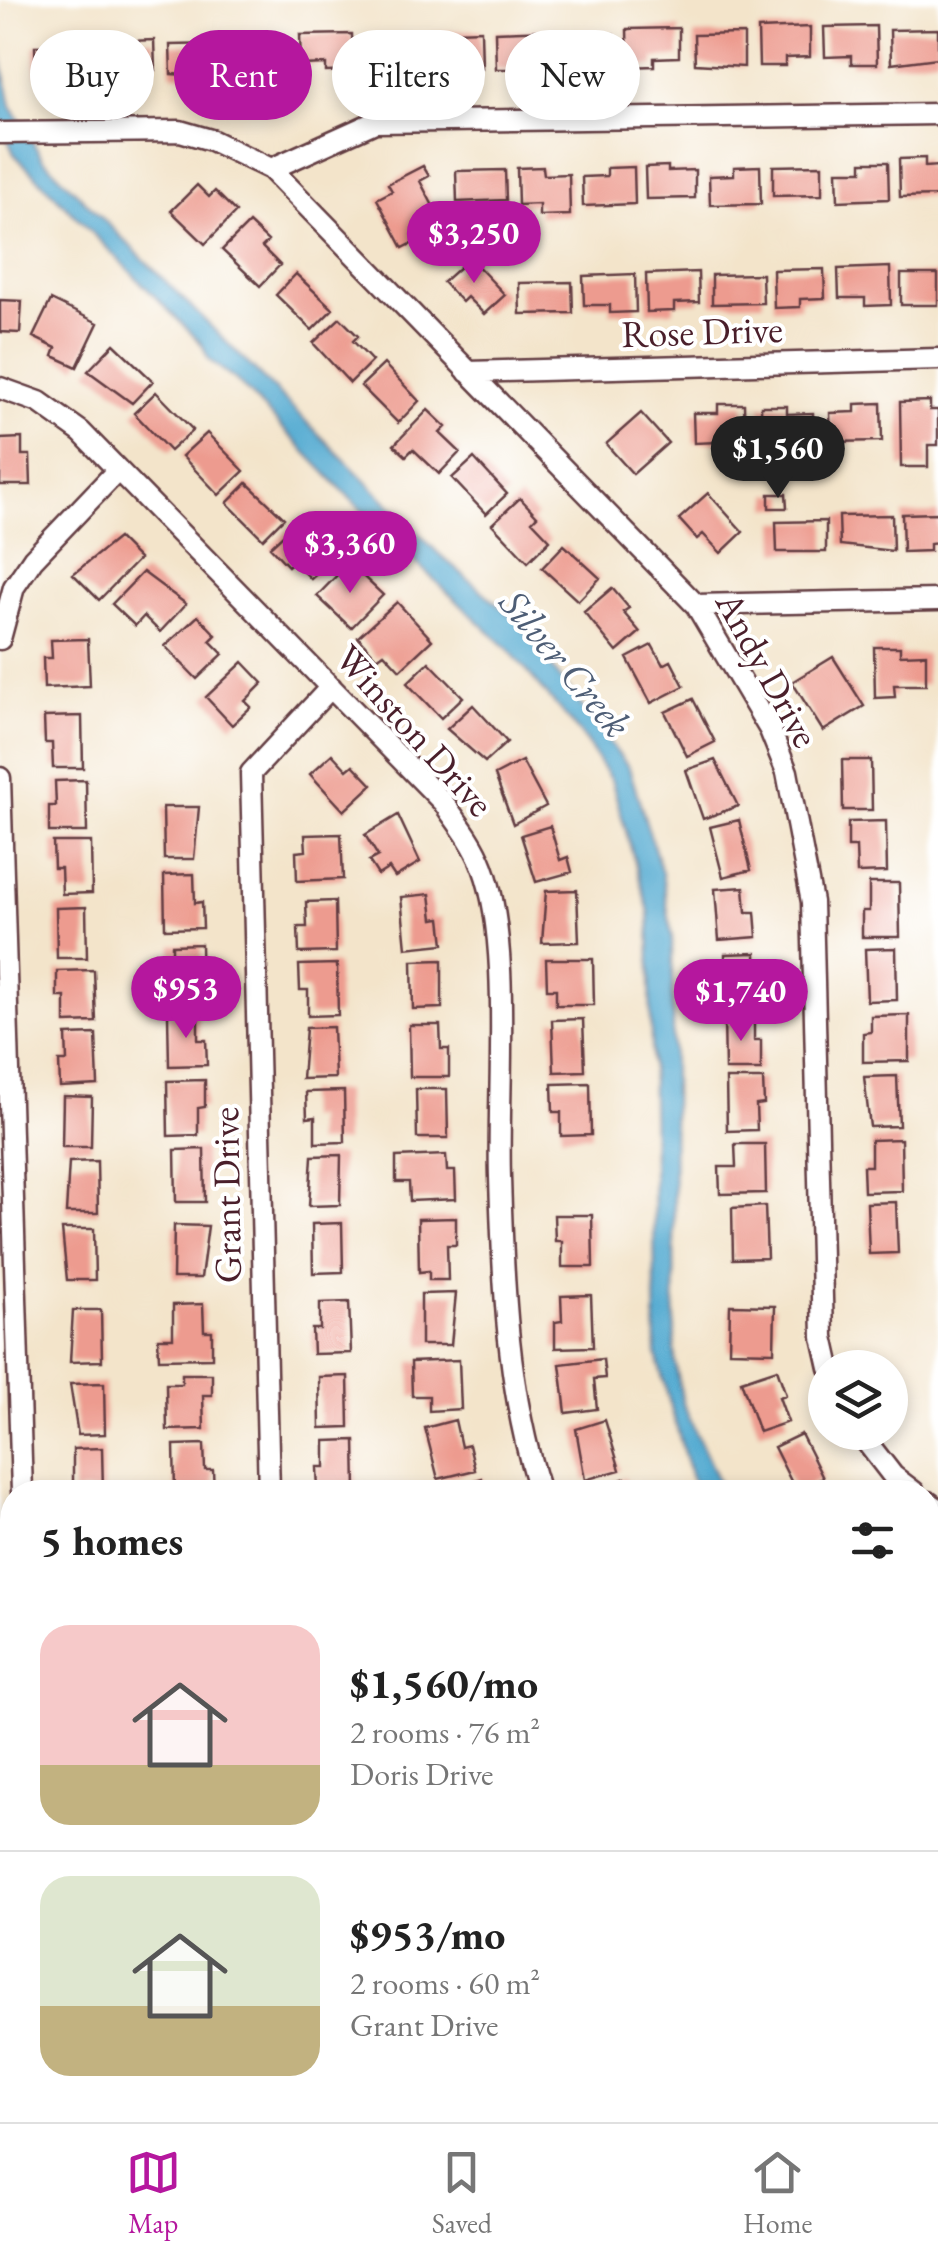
<!DOCTYPE html>
<meta charset="utf-8">
<style>
:root{--surface:#fff;--page:#f2f2f2;--text:#222;--muted:#767676;--line:#e0e0e0;--accent:#b5179e}
body{margin:0;font-family:"EB Garamond",serif;background:var(--page);color:var(--text);height:100vh;display:flex;flex-direction:column;font-size:38px;white-space:nowrap}
*{box-sizing:border-box;margin:0}
p{font-size:32px;color:var(--muted)}
.icon{flex:none;width:55px;height:55px;fill:none;stroke:currentColor;stroke-width:2;stroke-linecap:round;stroke-linejoin:round}
.map{position:relative;flex:1;overflow:hidden}
.details{position:absolute;left:0px;top:1480px;width:940px;height:642px;display:flex;flex-direction:column;background:var(--surface);border-radius:40px 40px 0 0;box-shadow:0 5px 15px #0003}
.details>*{flex:none}
.guide{position:absolute;left:30px;top:30px;width:880px;height:90px;display:flex;gap:20px}
.fabs{position:absolute;left:808px;top:1350px;display:grid;gap:20px}
.fabs a{display:grid;place-items:center;width:100px;height:100px;border-radius:50%;background:var(--surface);box-shadow:0 5px 15px #0003;font-size:50px}
.price{position:absolute;translate:-50% -85px;padding:0 22px;border-radius:35px;background:var(--accent);color:#fff;font-size:32px;line-height:65px;filter:drop-shadow(0 2px 5px #0008)}
.price::after{content:'';position:absolute;left:50%;top:60px;width:30px;height:22px;margin-left:-15px;background:inherit;clip-path:polygon(0 0,100% 0,50% 100%)}
.price.selected{background:#222;color:#fff}
ul{padding:0;list-style:none}
li{display:flex;align-items:center;gap:30px;height:250px;padding:0 40px}
li+li{border-top:2px solid var(--line)}
li span{display:grid;place-items:center;flex:none;width:280px;height:200px;border-radius:30px;color:#555}
li>.icon{margin-inline-start:auto}
span .icon{width:120px;height:120px;fill:#fffc;stroke-width:1}
li b{font-size:42px}
h2{display:flex;justify-content:space-between;align-items:center;height:120px;padding:0 40px;font-size:42px}
.chip{padding:0 35px;border-radius:45px;background:var(--surface);box-shadow:0 5px 15px #0003;font-size:35px;line-height:90px}
.chip.selected{background:var(--accent);color:#fff}
.dock{display:flex;justify-content:space-around;align-items:center;height:140px;border-top:2px solid var(--line);background:var(--surface);font-size:28px;color:var(--muted)}
.dock a{display:grid;justify-items:center;gap:5px}
.dock .selected{color:var(--accent)}
.map>svg:first-child{display:block}
.water{fill:#54abd1;stroke:#4f657e;stroke-width:2.5}
.building{fill:#ed9b8f}
.lines{fill:none;stroke-linecap:round;stroke-linejoin:round}
.minor-casing{stroke:#633d43;stroke-width:25}
.minor{stroke:#fff;stroke-width:20}
.labels{text-anchor:middle;dominant-baseline:central;stroke-width:8;stroke-linejoin:round;paint-order:stroke}
.street-label{font-size:38px;fill:#4a1f2b;stroke:#fff}
.water-label{font-size:40px;font-style:italic;fill:#4e5e76;stroke:#fff}
</style>
<div class="map">
<svg width="938" height="2122" viewBox="0 0 938 2122">
<rect width="100%" height="100%" fill="#fff"/>
<filter id="ink" filterUnits="userSpaceOnUse"><feTurbulence type="fractalNoise" baseFrequency=".01" numOctaves="2"/><feDisplacementMap in="SourceGraphic" scale="20" xChannelSelector="R" yChannelSelector="G"/><feConvolveMatrix kernelMatrix="1 2 1 2 8 2 1 2 1" color-interpolation-filters="sRGB"/></filter>
<filter id="wash" filterUnits="userSpaceOnUse"><feTurbulence type="fractalNoise" baseFrequency=".0048" numOctaves="4" result="noise"/><feDisplacementMap in="SourceGraphic" scale="40" xChannelSelector="R" yChannelSelector="G"/><feGaussianBlur stdDeviation="2.25" result="paint"/><feColorMatrix in="noise" values="0 0 0 0 0 0 0 0 0 0 0 0 0 0 0 0 0 1.4 0 .05"/><feComposite in="paint" operator="in"/></filter>
<g filter="url(#wash)">
<rect width="100%" height="100%" fill="#f3e4ca"/>
<path class="water" d="M0,49L11,106L42,158L438,553L516,620L629,768L662,873L672,936L675,1360L683,1404L723,1492H699L691,1478L656,1354L649,912L612,782L583,737L508,649L378,527L235,379L209,360L202,344L14,154L0,121Z"/>
<g id="blocks">
<path class="building" d="M876,26L877,64H851V56L825,57L824,27Z
M810,27V57L785,58V66H759L758,29Z
M679,28V57L654,58V66L628,67L627,29Z
M938,29V58L891,64L890,30Z
M481,30L482,68L456,69V61H431L430,32Z
M547,30L548,60H522V69H496L495,32Z
M352,34L353,71L326,72V64L301,65L300,35Z
M613,34L614,67L564,64V35Z
M744,34V67L695,64L694,35Z
M285,37L286,67L261,68V75L235,76L234,39Z
M416,37L417,66L392,67V75L366,76L365,38Z
M154,40L155,70L130,71V79L104,80L103,42Z
M220,44V77L171,74L170,45Z
M86,45L87,82L61,83V75L36,76L35,46Z
M925,158V167L938,166V196L900,197L899,159Z
M862,162H888L889,199L838,201L837,171H862Z
M822,165V195L773,196V166Z
M423,166L429,176L420,181L444,227L403,248L377,199L392,191L388,184Z
M668,166V171L695,170V198L646,199L645,167Z
M760,166L761,204L710,205L709,176L734,175V167Z
M543,167L544,175L569,174L570,215L539,216V204L518,205L517,168Z
M634,167L635,204L583,206L582,177L607,176V168Z
M505,170L506,200L457,202L456,171Z
M197,185L209,197L215,191L236,212L205,244L171,211Z
M249,223L268,241L262,247L280,265L260,286L222,250Z
M470,258L505,295L484,314L467,297L462,302L443,282Z
M890,267L891,305L865,306V298H839L838,269Z
M824,269L825,298L800,299V307L774,308L773,270Z
M698,272L699,302L674,303V311L647,312L646,274Z
M296,274L333,309L312,330L276,295Z
M635,274L636,312L610,313V305H584L583,276Z
M762,274L763,303L712,304V275Z
M901,274H938V305H901Z
M572,282L573,313L520,314L519,283Z
M0,300L22,301L20,333L0,332Z
M51,300L98,323L77,367L53,356L56,348L33,337Z
M340,318L358,336L353,341L372,361L350,383L313,343Z
M114,344L153,381L132,403L88,371Z
M384,364L419,401L398,423L361,386Z
M156,392L193,430L170,451L134,413Z
M930,401V410H938V445H928V467H901L900,402Z
M881,403L882,441L831,442L830,413L855,412V404Z
M718,404H744L745,441L694,443L693,413H718Z
M761,406H787V414L813,413L814,443L762,444Z
M428,410L446,427L440,433L460,452L439,474L413,449L406,456L394,445Z
M641,413L668,443L633,474L606,444Z
M207,433L244,471L219,495L182,456Z
M22,438V455H30L31,485H0V439Z
M474,458L507,494L486,514L452,478Z
M247,483L284,518L263,539L227,503Z
M708,493L743,532L721,553L703,534L697,539L679,519Z
M769,494H786L787,508H769Z
M520,498L537,516L532,521L550,540L528,562L492,524Z
M938,513V543L930,544V551L903,552L902,514Z
M892,515L893,551L840,545L839,516Z
M298,521L334,558L311,579L294,561L288,566L270,547Z
M826,521V552H777L776,522Z
M118,538L139,559L99,600L73,574Z
M564,545L600,578L578,601L542,568Z
M349,563L383,595L351,628L317,596Z
M143,572L186,604L160,632L144,616L135,626L112,604Z
M612,588L629,608L623,612L640,632L617,652L584,612Z
M397,602L432,640L400,670L384,653L377,658L358,637Z
M198,616L216,635L210,641L223,654L197,679L165,646Z
M88,639L90,686L44,688L43,658H52L51,640Z
M652,645L663,665L671,661L684,686L651,703L627,658Z
M874,647H900V655L926,654V685H894L895,697L875,698Z
M833,657L864,706L823,731L792,682Z
M243,662L263,683L245,701L251,707L232,725L206,697Z
M429,662L463,697L441,718L407,683Z
M693,699L715,742L687,756L665,712Z
M473,705L507,742L485,762L447,729Z
M82,716L83,768H53L52,743H45L44,717Z
M332,754L347,770L353,765L372,785L344,811L310,774Z
M715,760L738,806L703,819L686,770Z
M842,760H871L872,810H843Z
M522,761L546,806L513,824L495,775Z
M86,780L87,832H49V806H56L55,781Z
M163,807H199L194,859H164Z
M398,815L420,862L395,877L389,868L378,875L369,861L378,856L365,835Z
M739,820L751,870L723,877L710,827Z
M886,821L887,872L857,873L856,847H848V822Z
M550,826L560,860L568,857L572,872L536,882L521,835Z
M341,834L343,879L297,881L296,852L306,851L305,835Z
M53,842H91L92,893L62,894L61,868H54Z
M194,874L195,903L202,902L203,928L165,929L164,875Z
M869,883H899L900,937H862V911H869Z
M744,887L746,912H755L757,937L719,940L715,889Z
M577,890L579,942L542,943L546,891Z
M430,894L433,919L441,918L444,944L406,948L401,897Z
M335,901L336,952L299,953L298,927H307L306,902Z
M86,907L87,958H57L56,908Z
M201,944L202,996H172V945Z
M896,948L897,1000L867,1001L865,949Z
M756,953L757,1003L726,1004L725,954Z
M546,959H593L594,1005H556V989H547Z
M442,960V1008L413,1009L412,961Z
M337,964L338,1015L308,1016V990H300L299,965Z
M94,970L96,1022L65,1023V997H57V971Z
M198,1013V1040H206L207,1065L169,1066L168,1014Z
M909,1015V1061L863,1062V1033L871,1032V1016Z
M724,1016H754V1040H761V1070H725Z
M583,1019L585,1071L554,1072L552,1020Z
M409,1025H440L441,1049H449V1077H410Z
M333,1027L335,1078L302,1079L306,1028Z
M96,1034L98,1085L60,1087L59,1061H67L66,1035Z
M897,1076L899,1126L870,1127L864,1077Z
M726,1079H763L764,1104L756,1105L757,1130L727,1131Z
M205,1080V1107L198,1108V1135L168,1136L167,1081Z
M590,1083L591,1135L561,1136V1112H553L552,1084Z
M416,1089H447L448,1138H417Z
M344,1091L345,1142L315,1143V1117L307,1118L306,1092Z
M63,1096L92,1097L91,1147H62Z
M901,1139L902,1191L864,1192L863,1166H871V1140Z
M735,1144H765L766,1193L720,1194L719,1167H736Z
M204,1149L205,1202H176L175,1150Z
M341,1155L340,1205L309,1206L312,1156Z
M446,1155L447,1171H455L456,1199L410,1201L409,1182H396V1157Z
M97,1161L98,1213H66L69,1162Z
M896,1202L898,1253L869,1254L867,1203Z
M765,1206L767,1258L733,1259L732,1208Z
M554,1215H592L593,1267H562V1241H555Z
M456,1218V1245H447L448,1280H429V1271L419,1272L418,1219Z
M342,1223L343,1272L313,1273L312,1224Z
M174,1225L208,1226L201,1278H173Z
M62,1229H94L95,1280H67Z
M456,1293L451,1345H421V1294Z
M591,1295L593,1347L555,1348V1322L562,1321L561,1296Z
M349,1302L351,1353L313,1354L312,1329H320V1303Z
M203,1304L204,1331H212V1358L159,1359L158,1338H173V1305Z
M730,1305L775,1306L774,1352L729,1351Z
M73,1310H101L102,1361L70,1362Z
M603,1359L605,1378L594,1379L597,1409L566,1413L560,1364Z
M459,1360L461,1409L429,1411V1396H412L411,1362Z
M777,1369L786,1395L779,1397L788,1422L759,1432L741,1381Z
M182,1374H212V1395H203L204,1429L167,1430L166,1384H182Z
M348,1376L349,1427L320,1428L319,1377Z
M104,1383L105,1434L78,1435L70,1384Z
M455,1420L461,1447L469,1445L475,1470L438,1479L425,1428Z
M605,1420L620,1470L585,1480L576,1429Z
M801,1434L823,1478L796,1491L774,1447Z
M355,1440L356,1491L318,1492L317,1467H325V1441Z
M204,1444L205,1470H213L214,1492H175L174,1445Z
M102,1448L103,1492H73V1449Z
M482,1478L486,1492H447L446,1489Z
M625,1478L632,1492H593Z
M937,1558H938V1618L928,1615Z
M928,1880H937V1910H928Z
M0,2090H12V2110H21V2120H0Z
M43,2110H93V2114L43,2116Z
M114,2110H167V2117L114,2119Z
M258,2110H310L311,2117L258,2118Z
M332,2110H384V2116L332,2117Z
M573,2110H588V2116H573Z
M649,2110H674V2120L649,2121Z
M791,2110H816V2121H791Z"/>
</g>
</g>
<g filter="url(#ink)">
<use href="#blocks" fill-opacity="0" stroke="#633d43" stroke-width="2.5"/>
<g class="lines">
<g class="minor-casing">
<path id="minor" d="M0,133L180,131L211,140L271,169L375,122L938,114
M271,169L696,605L770,730L787,772L812,902L823,1337L830,1368
M468,372L938,359
M0,388L39,402L81,432L443,802C458,823 474,843 483,867C512,944 497,1092 500,1177C503,1282 507,1393 540,1492
M696,605L938,600
M0,639L14,587L33,559L118,470
M0,778L22,1492
M859,1432L893,1476L914,1492
M269,1492L251,773L331,687
M928,1502L938,1509
M928,1839L938,1841
M0,2042L12,2041"/>
</g>
<use href="#minor" class="minor"/>
</g>
</g>
<g class="labels">
<g class="street-label">
<text transform="translate(702 331) rotate(-2)">Rose Drive</text>
<text transform="translate(768 669) rotate(61)">Andy Drive</text>
<text transform="translate(415 730) rotate(48)">Winston Drive</text>
<text transform="translate(226 1195) rotate(-91)">Grant Drive</text>
</g>
<g class="water-label">
<text transform="translate(566 663) rotate(50)">Silver Creek</text>
</g>
</g>
</svg>
<div class="fabs">
<a><svg class="icon" aria-label="layers" viewBox="0 0 24 24"><path d="M12 4l9 5-9 5-9-5zM3 14l9 5 9-5"/></svg></a>
</div>
<b class="price" style="left:474px;top:286px">$3,250</b>
<b class="price selected" style="left:778px;top:501px">$1,560</b>
<b class="price" style="left:350px;top:596px">$3,360</b>
<b class="price" style="left:186px;top:1041px">$953</b>
<b class="price" style="left:741px;top:1044px">$1,740</b>
<div class="guide">
<a class="chip">Buy</a>
<a class="chip selected">Rent</a>
<a class="chip">Filters</a>
<a class="chip">New</a>
</div>
<section class="details">
<h2>5 homes<svg class="icon" aria-label="filters" viewBox="0 0 24 24"><path d="M4 7h16M4 17h16"/><circle cx="9" cy="7" r="2"/><circle cx="15" cy="17" r="2"/></svg></h2>
<ul>
<li><span style="background:linear-gradient(#f6c9c9 70%,#c2b280 0)"><svg class="icon" aria-label="home" viewBox="0 0 24 24"><path d="M3 11l9-7 9 7M6 9v11h12V9"/></svg></span><div><b>$1,560/mo</b><p>2 rooms · 76 m²</p><p>Doris Drive</p></div></li>
<li><span style="background:linear-gradient(#dfe7d0 65%,#c2b280 0)"><svg class="icon" aria-label="home" viewBox="0 0 24 24"><path d="M3 11l9-7 9 7M6 9v11h12V9"/></svg></span><div><b>$953/mo</b><p>2 rooms · 60 m²</p><p>Grant Drive</p></div></li>
</ul>
</section>
</div>
<nav class="dock">
<a class="selected"><svg class="icon" aria-label="map" viewBox="0 0 24 24"><path d="M3 6l6-2 6 2 6-2v14l-6 2-6-2-6 2zM9 4v14M15 6v14"/></svg>Map</a>
<a><svg class="icon" aria-label="saved" viewBox="0 0 24 24"><path d="M7 4h10v16l-5-4-5 4z"/></svg>Saved</a>
<a><svg class="icon" aria-label="home" viewBox="0 0 24 24"><path d="M3 11l9-7 9 7M6 9v11h12V9"/></svg>Home</a>
</nav>
